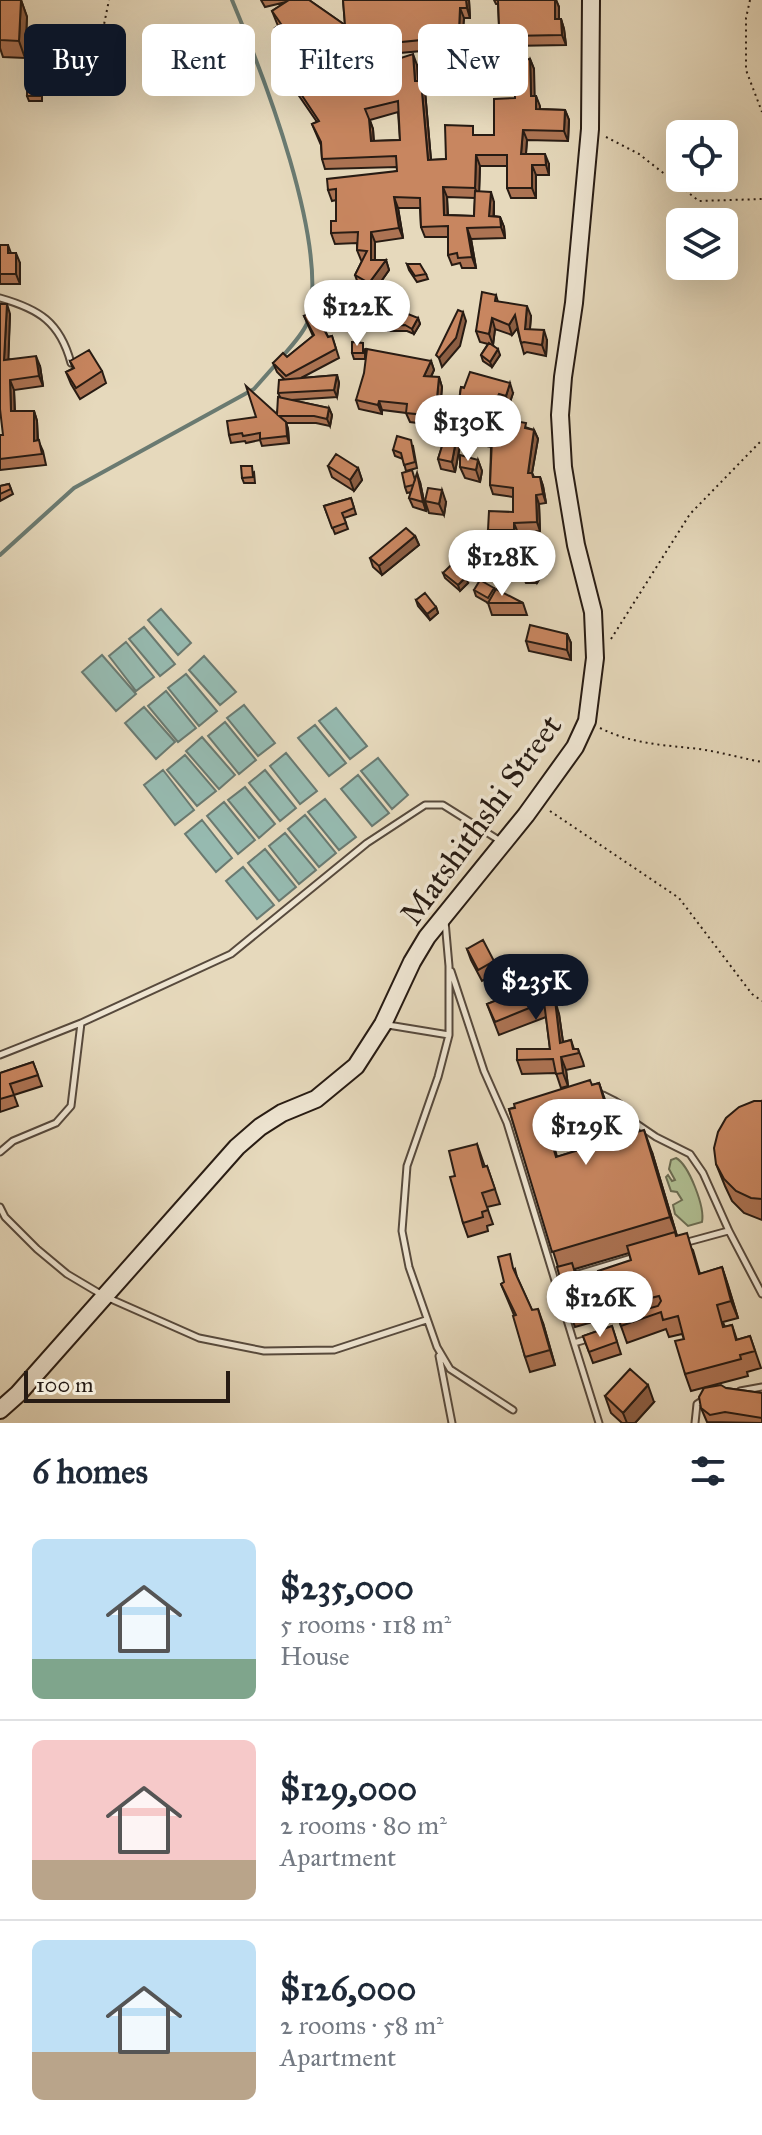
<!DOCTYPE html>
<meta charset="utf-8">
<style>
:root{--surface:#fff;--page:#f6f6f7;--text:#1f2937;--muted:#747a83;--line:#e0e1e3;--accent:#111827}
body{margin:0;font-family:"IM FELL Great Primer",serif;background:var(--page);color:var(--text);height:100vh;display:flex;flex-direction:column;font-size:30px;white-space:nowrap}
*{box-sizing:border-box;margin:0}
p{font-size:26px;color:var(--muted)}
.icon{flex:none;width:44px;height:44px;fill:none;stroke:currentColor;stroke-width:2;stroke-linecap:round;stroke-linejoin:round}
.map{position:relative;height:1423px;overflow:hidden}
.side{display:flex;flex-direction:column;background:var(--surface);flex:1}
.side>*{flex:none}
.banner{position:absolute;left:24px;top:24px;width:714px;height:72px;display:flex;gap:16px}
.controls{position:absolute;left:666px;top:120px;display:grid;gap:16px}
.controls a{display:grid;place-items:center;width:72px;height:72px;border-radius:12px;background:var(--surface);box-shadow:0 8px 32px #0002;font-size:40px}
.scale{position:absolute;left:24px;bottom:20px;width:206px;box-sizing:border-box;padding-left:8px;border:4px solid #271b13;border-top:0;font-size:22px;line-height:28px;white-space:nowrap;color:#271b13;-webkit-text-stroke:6px #efe6d3;paint-order:stroke}
.price{position:absolute;translate:-50% -68px;padding:0 18px;border-radius:28px;background:#fff;color:#222;font-size:26px;line-height:52px;filter:drop-shadow(0 2px 4px #0008)}
.price::after{content:'';position:absolute;left:50%;top:48px;width:24px;height:18px;margin-left:-12px;background:inherit;clip-path:polygon(0 0,100% 0,50% 100%)}
.price.selected{background:var(--accent);color:#fff}
ul{padding:0;list-style:none}
li{display:flex;align-items:center;gap:24px;height:200px;padding:0 32px}
li+li{border-top:2px solid var(--line)}
li span{display:grid;place-items:center;flex:none;width:224px;height:160px;border-radius:12px;color:#555}
li>.icon{margin-inline-start:auto}
span .icon{width:96px;height:96px;fill:#fffc;stroke-width:1}
li b{font-size:34px}
h2{display:flex;justify-content:space-between;align-items:center;height:96px;padding:0 32px;font-size:34px}
.chip{padding:0 28px;border-radius:12px;background:var(--surface);box-shadow:0 8px 32px #0002;font-size:28px;line-height:72px}
.chip.selected{background:var(--accent);color:#fff}
.map>svg:first-child{display:block}
.green{fill:#b1c094;stroke:#6c6e54;stroke-width:2}
.water{fill:#96bab0;stroke:#6a7a71;stroke-width:2}
.lines{fill:none;stroke-linecap:round;stroke-linejoin:round}
.stream{stroke:#6a7a71;stroke-width:4}
.lane-casing{stroke:#574a3d;stroke-width:9}
.secondary-casing{stroke:#271b13;stroke-width:20}
.path{stroke:#271b13;stroke-width:2;stroke-dasharray:2 4;stroke-linecap:butt}
.lane{stroke:#efe6d3;stroke-width:5}
.secondary{stroke:#efe6d3;stroke-width:16}
.wall{fill:#ac7353;stroke:#271b13;stroke-width:2;fill-rule:evenodd}
.shaded-wall{fill:#8c5e43;stroke:#271b13;stroke-width:2}
.building{fill:#c88660;stroke:#271b13;stroke-width:2;fill-rule:evenodd}
.labels{text-anchor:middle;dominant-baseline:central;stroke-width:7;stroke-linejoin:round;paint-order:stroke}
.street-label{font-size:32px;fill:#271b13;stroke:#efe6d3}
</style>
<div class="map">
<svg width="762" height="1423" viewBox="0 0 762 1423">
<rect width="100%" height="100%" fill="#e6d9bc"/>
<filter id="stains"><feTurbulence type="fractalNoise" baseFrequency=".0025" numOctaves="4"/><feColorMatrix values="0 0 0 0 .2 0 0 0 0 .09 0 0 0 0 .02 0 0 0 .5 -.17"/></filter>
<radialGradient id="worn" r=".72"><stop offset=".6" stop-color="#630" stop-opacity="0"/><stop offset="1" stop-color="#630" stop-opacity=".3"/></radialGradient>
<path class="green" d="M676,1158C689,1165 705,1207 702,1222L688,1226L675,1214L673,1205L682,1200L677,1192L671,1191L666,1177L668,1175L672,1181L675,1180L669,1169L671,1160Z"/>
<path class="water" d="M161,609L191,643L178,655L148,620Z
M144,627L175,664L160,676L129,639Z
M126,642L154,677L136,691L109,656Z
M102,655L136,694L116,711L82,672Z
M204,656L236,692L220,705L189,670Z
M186,674L217,711L199,726L168,688Z
M166,691L196,728L178,742L148,706Z
M244,705L275,743L258,756L227,718Z
M144,707L175,742L156,759L125,723Z
M336,708L367,746L350,759L319,721Z
M225,722L256,760L239,774L208,736Z
M315,725L346,763L329,776L298,738Z
M202,737L235,775L219,789L186,751Z
M286,753L317,791L300,804L270,766Z
M185,755L216,791L197,806L167,770Z
M378,758L408,795L392,809L361,771Z
M163,770L194,810L175,825L144,785Z
M265,770L296,808L280,821L249,783Z
M358,775L389,813L372,826L341,789Z
M245,787L275,824L259,838L228,800Z
M325,799L356,837L339,850L308,812Z
M224,802L255,840L238,854L207,816Z
M305,815L336,853L319,867L288,829Z
M202,820L232,858L216,872L185,834Z
M285,833L316,870L299,884L269,846Z
M265,849L296,887L279,901L248,863Z
M243,867L274,905L257,919L226,881Z"/>
<g class="lines">
<path class="stream" d="M232,0C263,74 330,245 308,321C304,333 291,346 283,356
M0,555L74,488L254,389L277,363"/>
<g class="lane-casing">
<path id="lane" d="M0,298C39,309 60,322 71,363
M445,921L449,966V1035L438,1077L407,1166L402,1231L409,1267L437,1347L450,1369L513,1410
M451,971L484,1071L507,1123L574,1343L591,1338
M388,1025L449,1035
M0,1055L81,1023L231,954L367,843L425,805H443L502,842
M598,1096L603,1095L615,1101L626,1108L631,1120L656,1137L690,1154L703,1173L729,1231L762,1294
M0,1152L13,1141L56,1123L71,1106L81,1023
M0,1207L5,1217L37,1249L67,1274L104,1296L199,1338L264,1351L334,1350L426,1320
M684,1243L728,1231
M555,1281L635,1257
M574,1343L599,1423
M439,1356L452,1423
M740,1391L762,1387
M695,1423L697,1404L703,1400"/>
</g>
<g class="secondary-casing">
<path id="secondary" d="M0,1410L18,1394L237,1147L260,1127L282,1113L316,1099L356,1066L383,1024L412,962L427,937L526,815L575,747L587,721L595,658L593,612L576,545L563,467L560,415L563,377L574,303L590,129L591,0"/>
</g>
<path class="path" d="M750,0L746,18V70L762,112
M97,59L109,0
M606,137L639,154L699,201L762,199
M611,639L690,514L762,440
M600,728C632,744 664,745 699,749C720,752 741,758 762,762
M550,811L679,898L752,994L762,1001"/>
<use href="#lane" class="lane"/>
<use href="#secondary" class="secondary"/>
</g>
<path class="wall" d="M0,0H21L27,17L25,58L3,57L0,48Z
M261,0H309L345,25L343,0H469L470,18H464L462,41L442,40L444,49L366,56L368,68L417,65L418,81L425,91L431,160L446,159L477,135H494L515,98L530,59L534,69V96H536L540,109L565,110L569,120L568,141L527,140L526,154L549,164V175H536V198H511L507,188V166H480L479,191L494,202V216L500,217L504,227L505,238L471,239L476,268H462L460,263L452,265L448,255V237H425L421,227L420,208H398L403,238L375,242V260H386L389,270L373,293L359,286L355,275L362,261L361,260L357,250V243L335,244L331,233L336,221V200L332,201L328,190L397,171V167L325,169L322,159L321,145L312,124L317,122L284,74L281,64L291,56L279,39L275,28L278,26L272,11L286,2L265,7ZM398,112L400,140L374,141L373,129L370,120ZM447,197L475,198L474,216L448,215Z
M494,0H556L559,7V19H561L564,29L566,45L510,46L511,57L476,54L472,43L499,26L498,4H496Z
M441,58L479,67L478,82L463,83V88H446L442,77Z
M42,90V101H29L27,96Z
M0,245H8L11,253L20,263V284H0Z
M407,264L426,274L428,279L417,282L409,270Z
M496,295L498,302L531,316L530,329L547,340L546,356L527,352L524,354L517,328L512,335L495,329L493,345L500,355L492,367L483,361L481,355L488,344L480,342L476,331Z
M10,314L8,359L40,366L43,386L14,390L15,411H34L37,421L38,440L43,451L46,465L0,470V435H3Z
M330,314L333,323L324,328L328,337L332,336L339,358L301,378L337,375L339,383L337,397L291,400L329,408L332,415L330,426L316,423H286L288,429L289,443L262,446L260,440L246,443L245,441L231,443L229,435L277,414L280,397L278,393L284,379L277,372L273,363L287,357L313,336L304,316Z
M418,318L420,324L414,334L407,331H388L386,326Z
M365,349V359H354L352,353Z
M70,361L102,371L106,383L80,399L71,384L66,372L73,369Z
M431,361L434,370L431,377H439L442,387L441,399L459,401L461,387L513,393L509,405L503,403L495,417L534,430L538,439L532,473L534,477H540L543,486L546,503L539,504L540,531L518,533V540L492,539L488,530L513,512V497L493,494L490,485L491,447L461,440L455,472L441,469L438,459L446,434L427,429L425,424L410,422L406,413L382,410V414L359,409L356,400Z
M413,446L417,468L406,471L403,459L395,456L393,450Z
M478,460L482,471L480,482L465,478L460,467Z
M328,466L358,468L362,480L354,491L332,477Z
M254,472L255,483H244L242,478Z
M415,479L420,482L426,511L413,507L409,498L411,492L407,493L405,487Z
M9,484L13,494L0,501V486Z
M351,498L356,514L344,518L348,529L335,534L324,506Z
M425,501L446,502L444,515L429,513Z
M415,536L419,545L382,575L373,567L370,558Z
M536,550L540,561L541,576L537,583H526L521,572Z
M443,573L468,583L460,591L445,578Z
M494,588L495,591L523,603L527,615H492L488,603L476,596L474,590Z
M416,600L436,607L438,613L430,620L418,606Z
M567,634L571,643V660L529,651L526,641Z
M467,949L494,961L498,973L482,981L471,960Z
M542,982L559,1014L563,1042L571,1040L574,1049H578L583,1062L584,1066L566,1070L568,1086L561,1088L556,1073L522,1074L517,1060L550,1049L546,1017L499,1035L487,1004Z
M33,1062L42,1086L14,1095L18,1106L0,1112V1073Z
M599,1083L617,1138L652,1152L677,1236L693,1250L700,1274L722,1267L738,1318L723,1322L725,1327L732,1325L737,1340L750,1336L761,1368L747,1372L748,1376L691,1391L685,1374L684,1339L682,1334L669,1337L666,1329L627,1343L617,1315L575,1327L569,1310L558,1267L509,1109ZM579,1141L582,1149L557,1157L555,1149ZM629,1253L631,1260L601,1282L581,1289L575,1269Z
M762,1101V1220L744,1213L732,1201L725,1186L716,1164Z
M477,1144L485,1167L487,1166L500,1204L487,1207L493,1224L487,1226L488,1231L468,1237L463,1223L455,1176Z
M515,1269L517,1277L532,1310L543,1323L555,1365L530,1372L525,1357L514,1315L501,1284L504,1282Z
M612,1326L621,1354L593,1363L583,1336Z
M726,1388L762,1393V1423L707,1422L701,1408Z
M605,1396L654,1402L635,1423H622L611,1413Z"/>
<path class="shaded-wall" d="M21,0L27,17L25,58L19,41Z
M466,0H469L470,18L467,8Z
M555,0H556L559,7V29L555,19Z
M460,8L464,18L462,41L459,31Z
M561,19L564,29L566,45L562,35Z
M506,36L510,46L511,57L507,46Z
M413,54L417,65L419,92L415,81Z
M474,56L479,67L478,82L474,70Z
M530,59L534,69L535,106L531,96Z
M421,81L425,91L432,171L428,160Z
M536,96L540,106V120L536,109Z
M565,110L569,120L568,141L564,131Z
M369,119L373,129L374,152L371,141Z
M523,130L527,140L525,165L521,154Z
M545,154L549,164V175L546,165Z
M476,155L480,166L479,198L475,188Z
M532,165L536,175V198L532,188Z
M443,187L447,197L448,225L444,215Z
M491,192L494,202L493,227L489,216Z
M394,197L398,208L403,238L399,228Z
M500,217L504,227L505,238L501,227Z
M467,228L471,239L476,268L472,257Z
M371,232L375,242V270L371,260Z
M16,253L20,263V284L16,274Z
M386,260L389,270L373,293L369,283Z
M7,304L10,314L8,371L4,360Z
M527,306L531,316L529,339L525,329Z
M463,312L466,321L460,346L442,367L439,358Z
M515,315L519,326L512,335L509,325Z
M418,318L420,324L414,334L412,329Z
M492,318L495,329L493,345L489,334Z
M544,330L547,340L546,356L542,345Z
M498,349L500,355L492,367L490,362Z
M36,356L40,366L43,386L39,376Z
M431,361L434,370L427,385L424,376Z
M337,375L339,383L337,397L334,390Z
M439,377L442,387L440,408L437,398Z
M10,380L14,390L15,422L11,411Z
M510,383L513,393L509,405L506,396Z
M499,394L503,403L491,425L488,416Z
M379,401L382,410V414L378,405Z
M329,408L332,415L330,426L327,419Z
M34,411L37,421L38,452L34,441Z
M286,422L288,429L289,443L287,436Z
M458,430L461,440L455,472L452,462Z
M534,430L538,439L532,473L536,483L528,473Z
M478,460L482,471L480,482L476,470Z
M358,468L362,480L354,491L350,480Z
M417,473L420,482L426,511L423,502Z
M540,477L543,486L546,503L543,494Z
M442,490L446,502L444,515L439,504Z
M536,495L539,504L540,531L537,522Z
M514,523L518,533V540L514,530Z
M415,536L419,545L382,575L379,566Z
M536,550L540,561L541,576L537,583L533,572Z
M466,577L468,583L460,591L458,585Z
M436,607L438,613L430,620L427,614Z
M567,634L571,643V660L567,650Z
M555,1000L559,1014L565,1056L560,1043Z
M561,1057L566,1070L568,1086L563,1073Z
M599,1083L607,1105L623,1160L615,1138Z
M644,1130L652,1152L678,1239L670,1217Z
M722,1267L728,1285L738,1318L731,1301Z
M538,1309L543,1323L555,1365L550,1350Z
M648,1385L654,1402L635,1423H627L623,1413Z"/>
<path class="building" d="M0,0H21L19,41L0,40Z
M289,0H309L345,25L343,0H466L467,8H460L459,31L439,29L441,38L362,46L367,69L413,54L415,81H421L428,160L446,159L445,125L473,126V135H494V99L515,98L514,60L530,59L531,96H536V109L565,110L564,131L523,130L521,154H545L546,165H532V188H507V155H476L475,188L443,187L444,215L474,216L475,191L491,192L489,216L500,217L501,227L467,228L472,257L458,258L457,253L448,255V226L421,227L420,198L394,197L399,228L371,232V260H386L369,283L355,275L367,251L357,250L358,232L331,233V221H336V189L328,190L327,179L397,171L396,156L322,159L321,142L312,124L319,121L281,64L293,55L275,28L281,24L272,11ZM398,101L400,140L371,141L369,119L365,109Z
M498,0H555V19H561L562,35L506,36L507,46L472,43L470,31L499,26Z
M474,56V70L459,71V76L442,77L441,58Z
M27,84H40V96H27Z
M0,245H8V253H16V274H0Z
M407,264H420L426,274L415,276Z
M482,292L496,295L495,301L527,306L525,329L544,330L542,345L524,342L521,343L515,315L509,325L492,318L489,334L476,331Z
M0,304H7L4,360L36,356L39,376L10,380L11,411H34V441L39,440L42,454L0,459V435H3L0,409Z
M325,305L330,314L319,320L328,337L332,336L336,349L286,376L273,363L283,353L287,357L314,335L304,316Z
M458,310L463,312L456,338L439,358L436,355Z
M389,314H408L418,318L412,329L405,325L386,326Z
M352,342L363,343V353H352Z
M489,343L498,349L490,362L481,355Z
M367,349L431,361L424,376L439,377L437,398L459,401L461,387L464,388L470,372L510,383L506,396L499,394L488,416L526,423L525,428L534,430L528,473H532L533,477H540L543,494L536,495L537,522L514,523V530H488L489,511L513,512V488L490,485L492,439L458,430L452,462L438,459L448,427L424,420L425,415L406,413L407,404L379,401L378,405L356,400L364,373Z
M89,350L102,371L76,388L66,372L74,368L70,361Z
M337,375L334,390L278,393L279,380Z
M246,386L277,414L278,397L329,408L327,419L314,416H279L286,422L287,436L260,439V433L243,436L242,433L229,435L227,421L256,417Z
M397,436L411,440L415,462L404,465L401,453L393,450Z
M336,454L358,468L350,480L328,466Z
M460,455L478,460L476,470L460,467Z
M241,466H252L253,477L242,478Z
M412,470L415,480L413,485L405,487L402,473Z
M417,473L423,502L409,498Z
M9,484L11,489L0,494V486Z
M428,488L442,490L439,504L425,501Z
M351,498L354,508L342,513L346,523L332,528L324,506Z
M406,528L415,536L379,566L370,558Z
M521,550H536L537,565L533,572H521Z
M451,565L466,577L458,585L443,573Z
M480,580L494,588L488,598L474,590Z
M496,589L523,603H488Z
M425,593L436,607L427,614L416,600Z
M530,625L567,634V650L526,641Z
M483,940L494,961L478,970L467,949Z
M544,975L555,1000L560,1043L571,1040L573,1049H578L579,1053L561,1057L563,1073L556,1074L553,1059L517,1060V1049H550L544,1002L495,1022L487,1004L542,982L541,976Z
M33,1062L38,1075L10,1084L14,1095L0,1099V1073Z
M590,1080L592,1085L599,1083L615,1138L644,1130L670,1217L552,1252L509,1109L515,1108L514,1104ZM572,1119L582,1149L556,1157L547,1127Z
M754,1101H762V1199L751,1198L736,1191L724,1179L716,1164L714,1148L718,1132L726,1118L739,1107Z
M477,1144L483,1167L487,1166L495,1189L482,1193L488,1210L482,1212L483,1217L463,1223L450,1177L455,1176L449,1151Z
M675,1232L676,1236L687,1233L699,1274L722,1267L731,1301L717,1305L723,1327L732,1325L736,1340L750,1336L755,1351L740,1355L741,1359L685,1374L675,1341L684,1339L678,1316L663,1320L661,1312L621,1326L618,1317L658,1306L661,1301L659,1296L614,1307L611,1298L569,1310L557,1267L572,1263L580,1289L601,1282L598,1271L631,1260L627,1246Z
M510,1254L513,1268L532,1310L538,1309L550,1350L525,1357L513,1316L516,1315L501,1284L504,1282L498,1257Z
M612,1326L617,1342L589,1352L583,1336Z
M630,1369L648,1385L623,1413L605,1396Z
M721,1385L726,1388L762,1393V1418L725,1412L710,1415L701,1408L699,1397L704,1388Z"/>
<g class="labels">
<g class="street-label">
<text transform="translate(481 820) rotate(-54)">Matshithshi Street</text>
</g>
</g>
<rect width="100%" height="100%" filter="url(#stains)"/>
<rect width="100%" height="100%" fill="url(#worn)"/>
</svg>
<div class="controls">
<a><svg class="icon" aria-label="locate" viewBox="0 0 24 24"><circle cx="12" cy="12" r="6"/><path d="M12 2v4M12 18v4M2 12h4M18 12h4"/></svg></a>
<a><svg class="icon" aria-label="layers" viewBox="0 0 24 24"><path d="M12 4l9 5-9 5-9-5zM3 14l9 5 9-5"/></svg></a>
</div>
<div class="scale">100 m</div>
<b class="price" style="left:357px;top:348px">$122K</b>
<b class="price" style="left:468px;top:463px">$130K</b>
<b class="price" style="left:502px;top:598px">$128K</b>
<b class="price selected" style="left:536px;top:1022px">$235K</b>
<b class="price" style="left:586px;top:1167px">$129K</b>
<b class="price" style="left:600px;top:1339px">$126K</b>
<div class="banner">
<a class="chip selected">Buy</a>
<a class="chip">Rent</a>
<a class="chip">Filters</a>
<a class="chip">New</a>
</div>
</div>
<section class="side">
<h2>6 homes<svg class="icon" aria-label="filters" viewBox="0 0 24 24"><path d="M4 7h16M4 17h16"/><circle cx="9" cy="7" r="2"/><circle cx="15" cy="17" r="2"/></svg></h2>
<ul>
<li><span style="background:linear-gradient(#bfe0f5 75%,#7fa58c 0)"><svg class="icon" aria-label="home" viewBox="0 0 24 24"><path d="M3 11l9-7 9 7M6 9v11h12V9"/></svg></span><div><b>$235,000</b><p>5 rooms · 118 m²</p><p>House</p></div></li>
<li><span style="background:linear-gradient(#f6c9c9 75%,#b9a48a 0)"><svg class="icon" aria-label="home" viewBox="0 0 24 24"><path d="M3 11l9-7 9 7M6 9v11h12V9"/></svg></span><div><b>$129,000</b><p>2 rooms · 80 m²</p><p>Apartment</p></div></li>
<li><span style="background:linear-gradient(#bfe0f5 70%,#b9a48a 0)"><svg class="icon" aria-label="home" viewBox="0 0 24 24"><path d="M3 11l9-7 9 7M6 9v11h12V9"/></svg></span><div><b>$126,000</b><p>2 rooms · 58 m²</p><p>Apartment</p></div></li>
</ul>
</section>
